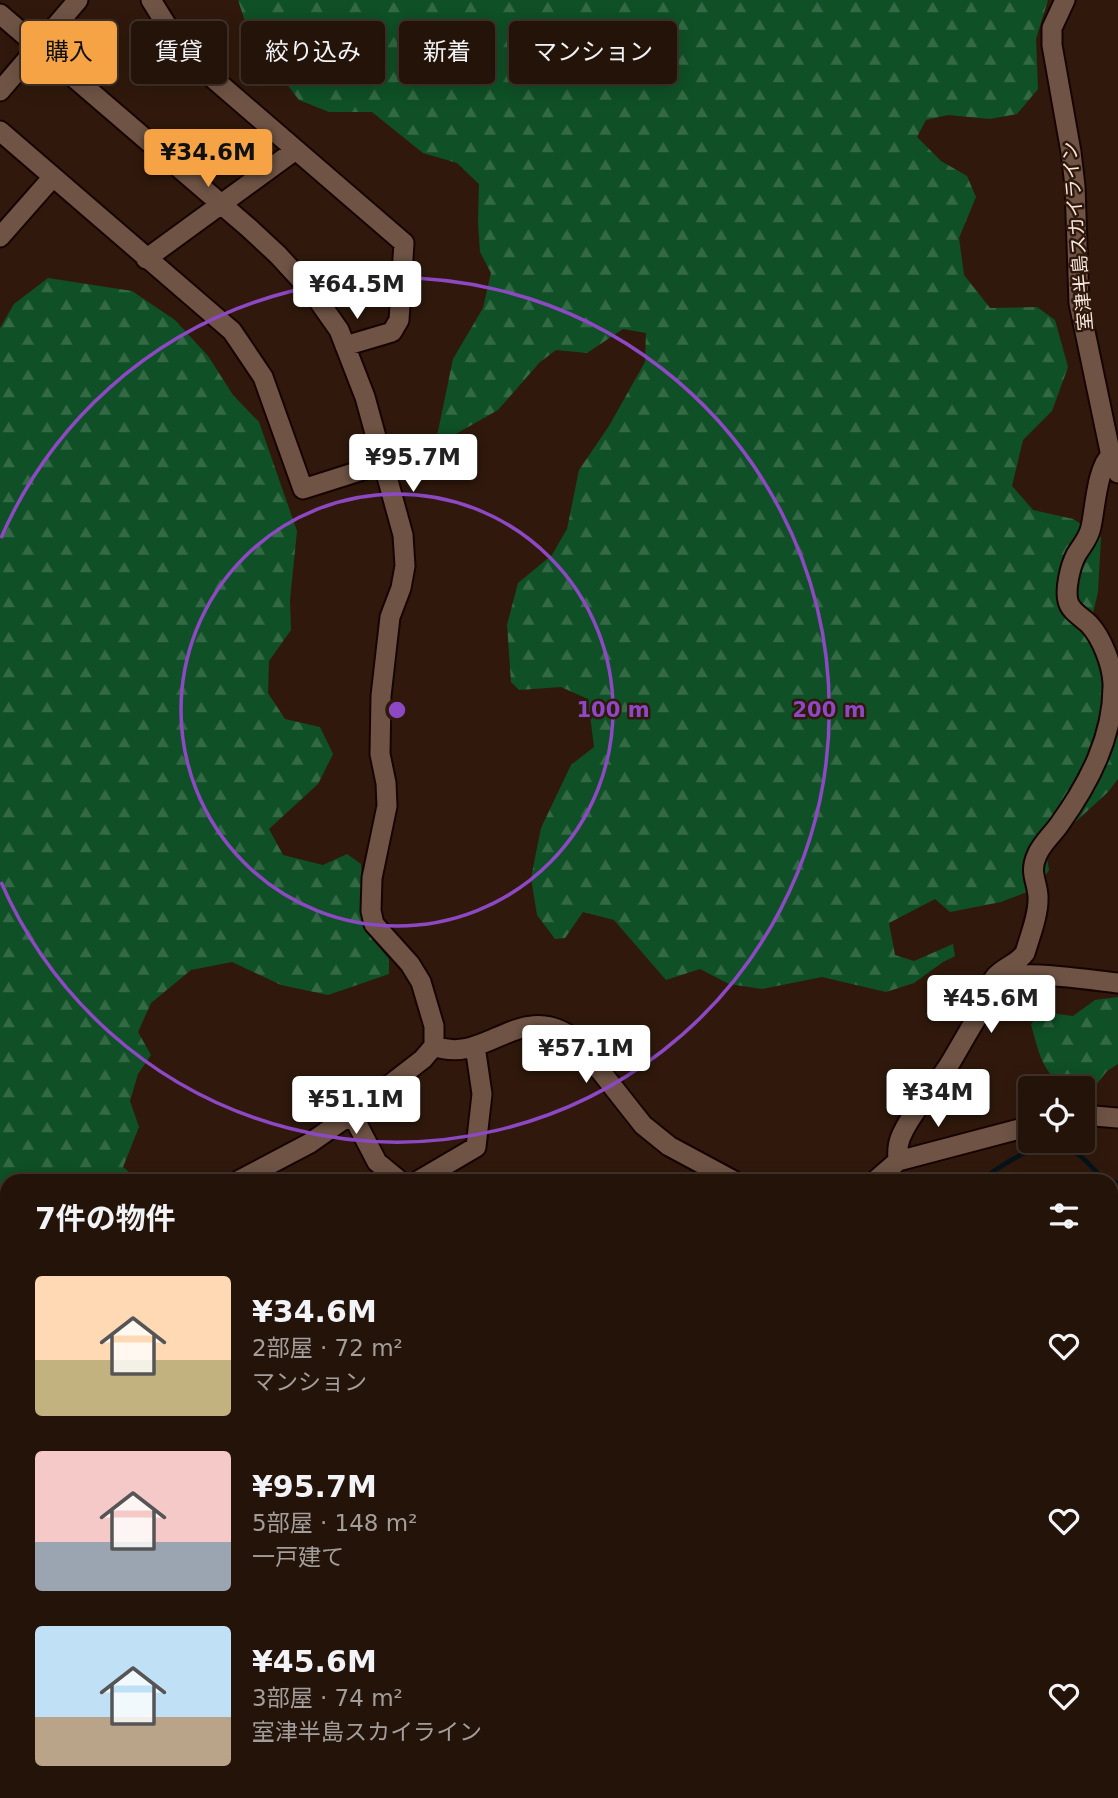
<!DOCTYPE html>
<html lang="ja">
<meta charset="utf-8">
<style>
:root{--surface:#241309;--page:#2c1c12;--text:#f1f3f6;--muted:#a39e9c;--line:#41322a;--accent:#f5a345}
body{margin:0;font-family:"DejaVu Sans","Noto Sans JP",sans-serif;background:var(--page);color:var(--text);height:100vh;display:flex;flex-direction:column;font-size:26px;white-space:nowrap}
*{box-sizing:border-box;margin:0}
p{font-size:23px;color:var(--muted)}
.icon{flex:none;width:38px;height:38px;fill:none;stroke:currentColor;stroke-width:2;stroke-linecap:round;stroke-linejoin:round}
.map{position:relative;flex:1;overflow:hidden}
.sheet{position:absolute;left:0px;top:1174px;width:1118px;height:625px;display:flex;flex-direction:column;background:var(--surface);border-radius:21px 21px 0 0;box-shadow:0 4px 18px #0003,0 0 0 2px var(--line)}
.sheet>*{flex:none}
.hud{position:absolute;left:21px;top:21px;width:700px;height:63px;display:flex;gap:14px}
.controls{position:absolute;left:1018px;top:1076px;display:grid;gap:14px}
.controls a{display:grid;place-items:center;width:77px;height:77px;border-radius:7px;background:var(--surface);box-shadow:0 4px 18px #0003,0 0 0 2px var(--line);font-size:35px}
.price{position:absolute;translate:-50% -60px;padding:0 16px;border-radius:7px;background:#fff;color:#222;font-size:23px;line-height:46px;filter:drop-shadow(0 2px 4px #0008)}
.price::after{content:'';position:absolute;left:50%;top:42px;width:21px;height:16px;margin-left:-10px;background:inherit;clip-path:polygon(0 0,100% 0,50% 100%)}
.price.selected{background:var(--accent);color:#111}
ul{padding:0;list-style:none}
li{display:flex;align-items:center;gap:21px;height:175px;padding:0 35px}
li span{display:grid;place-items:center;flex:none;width:196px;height:140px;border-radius:7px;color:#555}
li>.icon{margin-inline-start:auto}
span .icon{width:84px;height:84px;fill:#fffc;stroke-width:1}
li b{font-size:30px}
h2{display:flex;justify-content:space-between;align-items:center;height:84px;padding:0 35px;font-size:30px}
.pill{padding:0 24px;border-radius:7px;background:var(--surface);box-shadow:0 4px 18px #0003,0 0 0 2px var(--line);font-size:24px;line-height:63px}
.pill.selected{background:var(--accent);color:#111}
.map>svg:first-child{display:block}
.forest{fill:url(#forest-firs)}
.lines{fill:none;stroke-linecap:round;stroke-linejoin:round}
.stream{stroke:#05141a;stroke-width:4.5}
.minor-casing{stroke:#170400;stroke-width:23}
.path{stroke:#978479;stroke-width:2.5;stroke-dasharray:3.5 5;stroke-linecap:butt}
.minor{stroke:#6f5445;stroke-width:19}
.ring{fill:none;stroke:#8d48c4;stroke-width:3.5}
.labels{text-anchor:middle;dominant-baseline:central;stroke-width:5;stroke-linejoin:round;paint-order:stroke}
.street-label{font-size:19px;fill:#f6e6dd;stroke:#30190c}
.centre{fill:#8d48c4;stroke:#30190c;stroke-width:3.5}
.ring-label{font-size:21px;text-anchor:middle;font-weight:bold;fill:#8d48c4;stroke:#30190c;stroke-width:5;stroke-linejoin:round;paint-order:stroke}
</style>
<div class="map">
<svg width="1118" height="1798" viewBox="0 0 1118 1798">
<defs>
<pattern id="forest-firs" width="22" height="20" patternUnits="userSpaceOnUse" patternTransform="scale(1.75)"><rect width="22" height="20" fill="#0f5026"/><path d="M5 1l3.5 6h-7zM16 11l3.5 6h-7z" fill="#336945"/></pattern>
</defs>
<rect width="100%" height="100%" fill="#30190c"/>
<path class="forest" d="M238,0H1048L1036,39L1038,89L1017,114L990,119L948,115L926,120L917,137L941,161L967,176L976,197L959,238L964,275L990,308L1037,307L1055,320L1068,367L1052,411L1023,440L1012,486L1033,510L1073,519L1101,537L1098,592L1088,634L1097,659L1118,669V779L1108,792L1072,825L1052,839L1047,857L1049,870L1037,888L1001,902L950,912L935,899L889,923L895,955L914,961L953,944L955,956L943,962L914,983L886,992L822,977L762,989L729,984L700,969L666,980L614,920L583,912L565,938L555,939L537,915L531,878L541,828L571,765L594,747L588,699L561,687L519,690L511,682L507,625L518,583L552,555L567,529L579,470L609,426L645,362L646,333L623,329L587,353L556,350L540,362L498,410L454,435L437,436L453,359L483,308L491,273L480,252L478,222L479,184L457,163L423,153L372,112H329L299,100L250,36Z
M48,278L132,291L175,320L208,356L233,395L259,422L297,531L290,600L291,630L269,661L268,693L285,719L320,727L333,754L318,784L269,829L283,855L323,865L347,854L361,864L363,908L372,939L389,959V974L328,995L281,985L232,962L191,970L151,1003L138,1032L151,1055L138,1074L130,1101L139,1127L123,1167L139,1181H7V1267L0,1271V328L14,304Z
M1118,997V1064L1107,1071L1091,1091L1083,1092V1088C1045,1088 1039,1054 1031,1024L1042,1012L1073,1016L1095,1000Z
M1118,1648V1798H412L411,1792H1111V1656Z"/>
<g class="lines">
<path class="stream" d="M980,1181C1006,1162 1046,1132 1079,1155C1095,1167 1095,1177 1118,1183"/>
<g class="minor-casing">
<path id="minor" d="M151,0L182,50L193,61L404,243L399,320L392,332L345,346
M1065,0L1052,28V45L1071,152L1075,186L1079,303L1111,456L1118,473
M0,14L249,228L278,255L313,293L339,330L365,397L403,535L405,566L401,588L390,617L381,696L380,754L386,783L387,806L372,878L371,911L374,924L410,964L421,982L434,1026V1046L423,1059L392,1083L368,1107L340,1122L310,1143L238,1181
M0,91L78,0
M0,131L232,331L263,377L303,489L385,463
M0,237L52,178
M146,259L294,151
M988,1001C988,967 1012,971 1025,953C1030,936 1039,914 1038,896C1037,880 1029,873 1037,855C1042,843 1052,835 1059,825C1089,783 1114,736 1113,683C1112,664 1102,638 1089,624C1082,617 1070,611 1068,601C1065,589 1070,567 1076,555C1082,545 1089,538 1091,527C1095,510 1097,466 1111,456
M434,1046C487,1066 520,997 576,1040L643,1125L669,1146L734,1181
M1083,1115L1118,1118
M353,1116L377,1162L400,1181
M898,1161C897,1149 898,1141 904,1130C915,1108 933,1089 947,1068C961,1047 990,987 1011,977C1025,970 1099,981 1118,983
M418,1181L476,1147L482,1094L475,1046
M875,1181L898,1161L1031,1126
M1111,1313L1118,1303
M1111,1473L1118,1478
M0,1580L7,1577
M3,1798L9,1792"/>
</g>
<path class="path" d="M0,1338L7,1331
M173,1792L176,1798"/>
<use href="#minor" class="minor"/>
</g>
<g class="ring">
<circle cx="397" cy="710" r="216"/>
<path d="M1 538A432 432 0 1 1 1 882"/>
</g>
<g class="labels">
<g class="street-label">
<text transform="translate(1077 236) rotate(-95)">室津半島スカイライン</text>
</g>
</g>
<circle cx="397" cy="710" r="10" class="centre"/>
<g class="ring-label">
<text x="613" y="717">100 m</text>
<text x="829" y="717">200 m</text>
</g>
</svg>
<div class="controls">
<a><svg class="icon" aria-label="locate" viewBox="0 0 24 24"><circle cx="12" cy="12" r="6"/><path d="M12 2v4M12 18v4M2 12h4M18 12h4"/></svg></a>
</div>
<b class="price selected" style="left:208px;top:189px">¥34.6M</b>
<b class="price" style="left:357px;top:321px">¥64.5M</b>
<b class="price" style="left:413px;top:494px">¥95.7M</b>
<b class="price" style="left:991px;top:1035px">¥45.6M</b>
<b class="price" style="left:586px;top:1085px">¥57.1M</b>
<b class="price" style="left:938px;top:1129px">¥34M</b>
<b class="price" style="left:356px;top:1136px">¥51.1M</b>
<div class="hud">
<a class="pill selected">購入</a>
<a class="pill">賃貸</a>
<a class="pill">絞り込み</a>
<a class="pill">新着</a>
<a class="pill">マンション</a>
</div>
<section class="sheet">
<h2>7件の物件<svg class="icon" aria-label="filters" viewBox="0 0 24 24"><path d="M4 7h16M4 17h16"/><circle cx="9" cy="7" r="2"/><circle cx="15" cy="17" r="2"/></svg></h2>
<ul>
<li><span style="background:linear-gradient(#ffd9b3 60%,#c2b280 0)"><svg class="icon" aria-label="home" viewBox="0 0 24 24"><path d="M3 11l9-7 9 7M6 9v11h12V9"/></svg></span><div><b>¥34.6M</b><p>2部屋 · 72 m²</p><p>マンション</p></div><svg class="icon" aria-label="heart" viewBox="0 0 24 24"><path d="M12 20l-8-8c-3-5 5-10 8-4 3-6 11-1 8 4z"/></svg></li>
<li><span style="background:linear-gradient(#f6c9c9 65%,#9aa5b1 0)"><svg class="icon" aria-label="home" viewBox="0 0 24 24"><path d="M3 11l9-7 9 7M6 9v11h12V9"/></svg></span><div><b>¥95.7M</b><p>5部屋 · 148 m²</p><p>一戸建て</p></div><svg class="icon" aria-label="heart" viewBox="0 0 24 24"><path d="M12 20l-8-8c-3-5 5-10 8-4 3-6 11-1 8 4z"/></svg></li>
<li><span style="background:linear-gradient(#bfe0f5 65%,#b9a48a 0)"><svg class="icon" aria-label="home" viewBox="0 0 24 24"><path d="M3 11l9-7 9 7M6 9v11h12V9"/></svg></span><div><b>¥45.6M</b><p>3部屋 · 74 m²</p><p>室津半島スカイライン</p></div><svg class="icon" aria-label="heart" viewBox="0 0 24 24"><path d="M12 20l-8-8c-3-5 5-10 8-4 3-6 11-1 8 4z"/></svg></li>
</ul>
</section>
</div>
